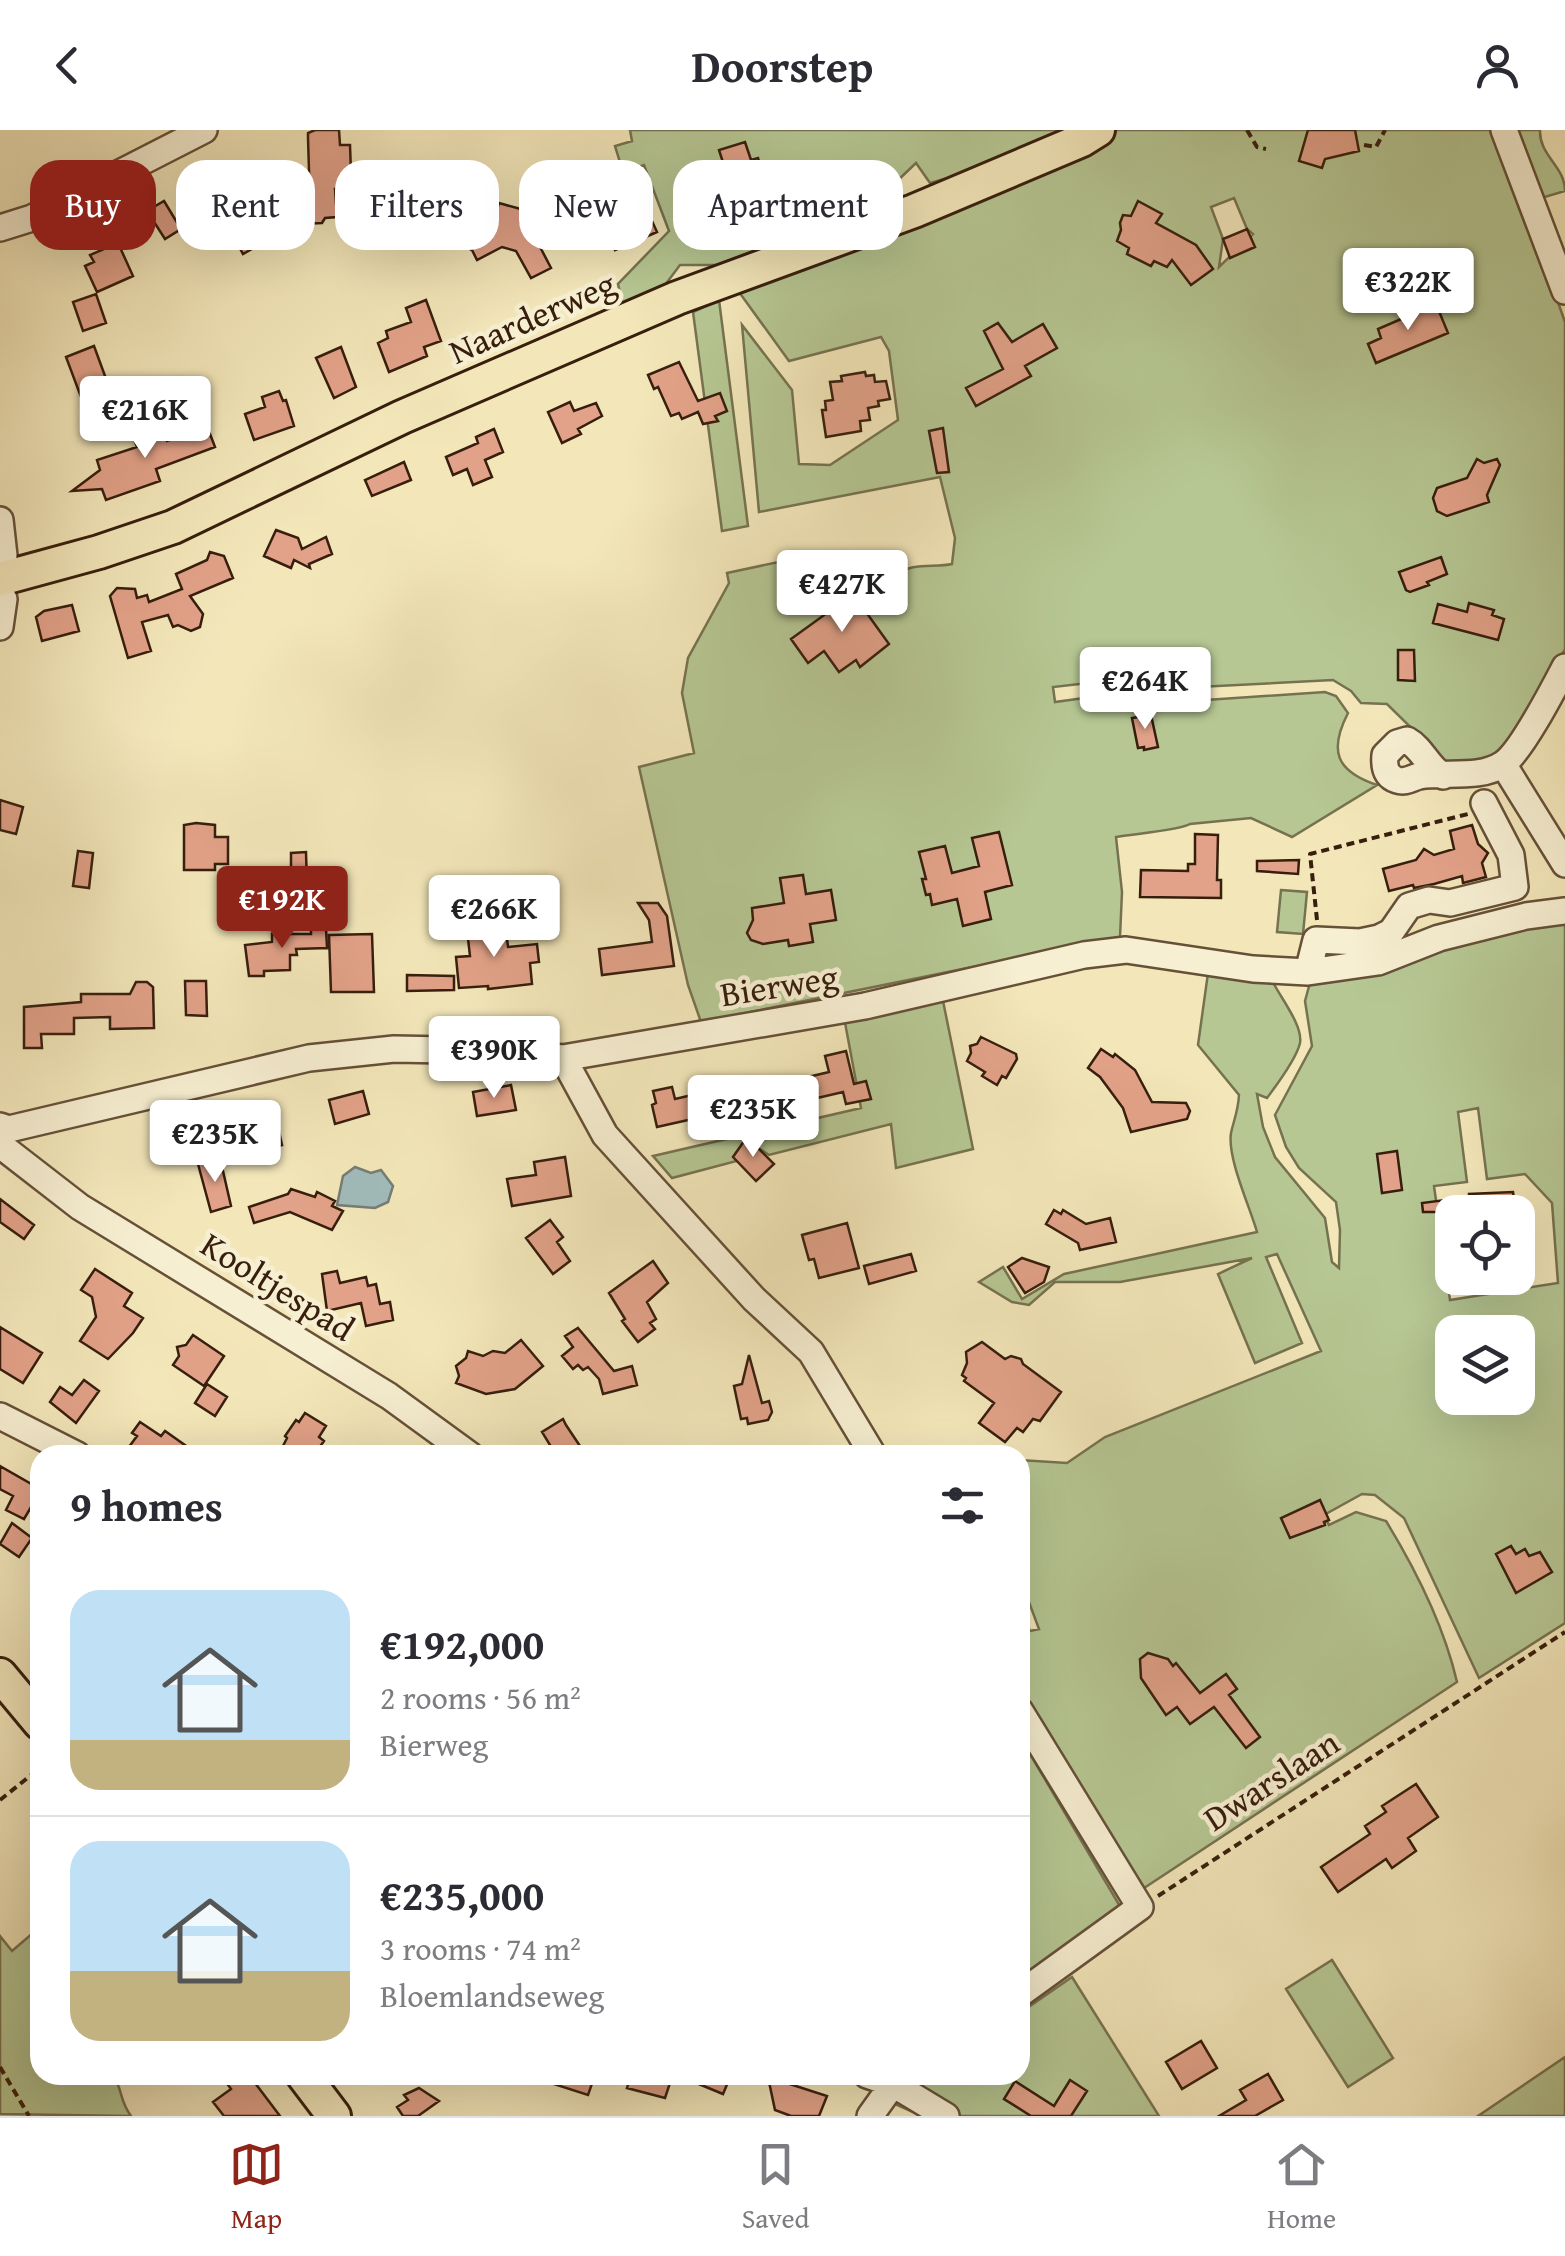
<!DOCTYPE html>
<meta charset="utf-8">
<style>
:root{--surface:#fff;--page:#f7f7f7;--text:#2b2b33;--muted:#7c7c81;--line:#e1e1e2;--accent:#8f2418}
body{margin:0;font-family:"Gentium Book Plus",serif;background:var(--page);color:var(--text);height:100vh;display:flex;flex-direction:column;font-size:38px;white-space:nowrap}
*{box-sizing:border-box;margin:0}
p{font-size:32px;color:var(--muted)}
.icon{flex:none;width:55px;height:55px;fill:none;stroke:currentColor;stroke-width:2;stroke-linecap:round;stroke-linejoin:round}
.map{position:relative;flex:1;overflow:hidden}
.side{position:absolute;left:30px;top:1315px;width:1000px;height:640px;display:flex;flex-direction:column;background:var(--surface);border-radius:30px;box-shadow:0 10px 40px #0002}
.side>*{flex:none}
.guide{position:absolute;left:30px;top:30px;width:1000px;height:90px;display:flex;gap:20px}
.tools{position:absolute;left:1435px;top:1065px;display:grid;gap:20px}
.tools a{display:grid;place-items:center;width:100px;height:100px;border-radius:20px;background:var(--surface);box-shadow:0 10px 40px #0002;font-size:50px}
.price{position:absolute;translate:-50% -85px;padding:0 22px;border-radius:10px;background:#fff;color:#222;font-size:32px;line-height:65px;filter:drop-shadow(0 2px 5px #0008)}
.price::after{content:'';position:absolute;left:50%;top:60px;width:30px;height:22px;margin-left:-15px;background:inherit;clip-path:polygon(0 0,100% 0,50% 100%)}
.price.active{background:var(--accent);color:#fff}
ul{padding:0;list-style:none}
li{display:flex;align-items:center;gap:30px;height:250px;padding:0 40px}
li+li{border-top:2px solid var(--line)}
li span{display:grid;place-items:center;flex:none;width:280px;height:200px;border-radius:30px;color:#555}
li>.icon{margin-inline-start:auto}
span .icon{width:120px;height:120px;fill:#fffc;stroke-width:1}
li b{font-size:42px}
h2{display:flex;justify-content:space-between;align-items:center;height:120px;padding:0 40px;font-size:42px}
.pill{padding:0 35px;border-radius:30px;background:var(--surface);box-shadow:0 10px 40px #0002;font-size:35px;line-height:90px}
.pill.active{background:var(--accent);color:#fff}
header{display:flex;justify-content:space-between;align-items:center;height:130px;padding:0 40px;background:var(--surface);font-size:45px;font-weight:700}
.menu{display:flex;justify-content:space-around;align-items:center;height:140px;border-top:2px solid var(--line);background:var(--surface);font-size:28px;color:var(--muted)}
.menu a{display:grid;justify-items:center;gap:5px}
.menu .active{color:var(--accent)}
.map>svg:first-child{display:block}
.green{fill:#b6c793;stroke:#767250;stroke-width:2.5;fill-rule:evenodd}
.water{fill:#a1bcbb;stroke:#777d75;stroke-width:2.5}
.building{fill:#e2a289;stroke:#371e0d;stroke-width:2.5}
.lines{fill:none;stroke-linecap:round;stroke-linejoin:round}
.minor-casing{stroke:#665038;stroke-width:30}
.major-casing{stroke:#371e0d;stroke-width:38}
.path{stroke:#371e0d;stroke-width:4;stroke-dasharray:8 5;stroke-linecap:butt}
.minor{stroke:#f7efd2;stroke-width:25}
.major{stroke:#f3e7ba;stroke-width:32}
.labels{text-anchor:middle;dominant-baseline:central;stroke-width:9;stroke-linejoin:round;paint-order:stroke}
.street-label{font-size:35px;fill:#371e0d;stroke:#f7efd2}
</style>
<header><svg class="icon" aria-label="back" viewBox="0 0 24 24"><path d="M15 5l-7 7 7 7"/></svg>Doorstep<svg class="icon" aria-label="person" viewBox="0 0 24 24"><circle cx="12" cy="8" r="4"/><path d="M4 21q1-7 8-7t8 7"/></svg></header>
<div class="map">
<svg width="1565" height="1986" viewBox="0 0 1565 1986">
<rect width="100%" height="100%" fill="#f3e7ba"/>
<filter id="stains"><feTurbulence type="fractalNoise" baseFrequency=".002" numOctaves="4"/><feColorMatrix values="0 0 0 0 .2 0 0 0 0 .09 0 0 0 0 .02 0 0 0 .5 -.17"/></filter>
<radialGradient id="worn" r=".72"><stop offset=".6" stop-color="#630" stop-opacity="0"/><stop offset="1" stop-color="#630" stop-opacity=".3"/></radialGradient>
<path class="green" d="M630,0H1072L1012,30L930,53L916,33L872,75L717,135H680L665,155L623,176L618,154L669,101L644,35L623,42L615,16L632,11Z
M1100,0H1497L1565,192V519L1531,581L1496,628L1450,636L1387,574L1361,573L1351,561L1333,550L1198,557L1114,550L1053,557L1055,572L1113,564L1191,571L1325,562L1336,566L1348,583C1329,620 1335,641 1377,655L1292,707L1251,688L1190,694C1181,700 1132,704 1116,707L1122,762L1120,807L701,892L688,855L639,637L694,623L682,563L688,528L729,453L727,443L788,430L816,458L873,477C888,470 886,455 897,445C911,432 934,438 952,434L955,408L940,347L759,382L742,195L792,260L799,334L830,335L898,290L889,221L881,207L789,231L739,162ZM1234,68L1247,99L1253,104L1219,137L1223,109L1211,77Z
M1513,0H1540C1539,26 1565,36 1565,61L1538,69Z
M719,170L748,396L722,401L693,182Z
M1281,760L1307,762L1303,804L1277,802Z
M1565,793V1493L1479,1548L1404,1388L1375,1365L1362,1364L1324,1385L1329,1395L1356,1382L1386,1391C1416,1440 1444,1496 1457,1552L1138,1762L1020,1573V1478L1030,1501L1039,1499L1020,1448V1330L1067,1333L1105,1307L1321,1221L1277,1124L1266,1127L1302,1213L1255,1233L1218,1144L1252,1128L1120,1152H1055L1029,1175L1012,1172L979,1152L1003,1137L1022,1169L1064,1144L1257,1102C1250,1077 1227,1028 1231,1003C1234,989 1238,982 1239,965L1198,915L1208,843L1274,854C1281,868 1303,896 1300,913C1297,927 1276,956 1267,968L1257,964L1263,997L1275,1027L1325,1088L1332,1132L1339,1138L1340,1100L1336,1072L1299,1038L1286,1017L1275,985L1312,916L1305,871L1311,849L1467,800ZM1478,978L1487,1049L1525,1044L1552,1073L1558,1153L1450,1170L1434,1056L1467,1052L1458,982ZM1452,1202H1518V1268H1452Z
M941,861L973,1019L896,1038L891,994L769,1025L760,1019L752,1027L672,1048L653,1026L861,978L843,882Z
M1020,1607L1121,1778L1020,1859Z
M40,1797V1945H113C123,1960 119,1970 131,1986L0,1984V1806L12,1821Z
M1332,1830L1393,1928L1348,1957L1286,1859Z
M1072,1847L1159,1986H922L897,1975V1970L929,1945H1020V1883Z
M1565,1927V1986H1478Z"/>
<path class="water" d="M355,1037L371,1043L381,1040L393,1056L388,1072L375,1078L337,1075L343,1046Z"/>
<path class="building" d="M315,0H339L340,15H350L351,43L342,44V59H335L337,87L325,88L322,93L302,94L300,74L310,73L308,8V3Z
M1308,0H1355L1359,21L1325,29L1322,38L1299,31Z
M745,12L751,30L758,28L762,42L755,44L761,62L735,70L719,20Z
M241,37L254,61L239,69L261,109L256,111L259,115L243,124L216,74L223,70L224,65L215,50Z
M164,71L181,99L165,109L147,81Z
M1138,71L1162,84L1156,93L1196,115L1213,139L1191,155L1172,130L1167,137L1154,131L1151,136L1127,124L1129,118L1117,111L1121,100L1120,93L1123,85L1131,86Z
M499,73L524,80L521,92L558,81L559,85L580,76L595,110L580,116L573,102L538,113L551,138L531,148L516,121L502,117L477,130L472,120L463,116L462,106L495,87Z
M647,80L657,102L615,120L606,98Z
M1247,99L1255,117L1230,128L1223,109Z
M118,113L133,146L97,162L85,136L94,132L90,125Z
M96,164L106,193L83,201L73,172Z
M426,170L441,211L424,217L427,226L389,242L378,213L388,208L386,201L411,192L406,178Z
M1436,174L1448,203L1376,233L1368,214L1381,208L1378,199Z
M998,193L1012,212L1043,194L1057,218L1025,236L1031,246L976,276L966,258L1003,239L984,201Z
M94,216L112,265L84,275L66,227Z
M341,217L356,257L334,268L316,228Z
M679,232L698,271L720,263L727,281L715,286L718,291L703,294L698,282L682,289L679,283L671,286L658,257L654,259L648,245Z
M865,242L866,246L874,245L875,252L886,251L890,269L878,271L879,276L868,278L870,290L860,291L861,301L826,307L822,280H826L825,271L833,270L830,252L842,251L841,246Z
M279,261L283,271L286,270L294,296L254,310L245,284L265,277L262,267Z
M570,272L574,281L596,273L602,286L578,299L581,304L562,313L548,282Z
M160,294L167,311L207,296L215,317L156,339L160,351L106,370L102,359L72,361L100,340L97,330L137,317L132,304Z
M943,298L949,342L937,343L929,301Z
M494,299L503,322L485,330L492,347L473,355L467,339L453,345L446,327L478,313L476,307Z
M1477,329L1484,333L1497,329L1500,335L1487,365L1489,372L1447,386L1437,381L1433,368L1437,358L1467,348Z
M404,332L411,350L372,366L365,350Z
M276,400L298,408L302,419L326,407L332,424L309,434L310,438L294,430L291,438L264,426Z
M210,422L224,426L233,448L190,466L203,484L200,497L191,501L178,495L173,497L168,485L142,492L151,521L128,528L110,466L117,458L135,459L137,468L147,465L149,472L182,459L176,444L207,430Z
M1441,427L1447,444L1427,452L1429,455L1410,462L1406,460L1399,442Z
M853,464L889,514L860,537L856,530L839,542L824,521L808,533L791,509L827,483L823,477L839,466L843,472Z
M1469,473L1494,480L1492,485L1504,489L1498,510L1433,493L1438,474L1467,482Z
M72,475L79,501L42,511L36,487L44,481Z
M1398,520H1414L1415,551L1398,550Z
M1151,585L1158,617L1144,620V617L1138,618L1132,588Z
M0,670L23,677L16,704L0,700Z
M196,693L215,695V707H228V734H215V740H184V695Z
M1472,695L1478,714L1488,723L1482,733L1486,747L1463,753L1462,746L1434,754L1414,758L1413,755L1389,761L1383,739L1416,730L1424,719L1434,725L1454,719L1450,701Z
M999,702L1012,755L985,762L991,789L963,796L957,769L932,775L930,764L926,765L922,749H926L919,722L945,716L952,743L979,736L972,708Z
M1195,704L1218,705L1217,750H1221V768L1140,767L1141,740L1188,741V734H1195Z
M78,721L93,723L89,758L73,756Z
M306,722L307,758H291V723Z
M1299,730L1298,744L1257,741V731Z
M803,745L806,764L831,760L836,790L810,794L813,812L789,816L788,810L763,814L751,810L747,803L753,790L752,778L784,773L780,748Z
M638,773H658L667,786L674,836L602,845L599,819L652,812L649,790Z
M482,789L483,802L506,800L508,817L537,814L539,832L530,833L532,854L488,859V856L459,858L456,827L470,826L466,791Z
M326,798L327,818L296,819L297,825H290V840L264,841V846H249L245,815L272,812V804H311V799Z
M372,804L374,862H331L329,805Z
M407,845L454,846V860L407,861Z
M185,851H206L207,886L186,885Z
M136,852H147L153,857L154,898L110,899V887L74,888V904H41L42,918H24V877L81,872V864H130Z
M981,907L1016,924L1017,929L1006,948L1002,946L997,955L982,946L985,942L967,931L971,923L970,916L977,914Z
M1101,919L1113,927L1115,924L1135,940L1152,972L1186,973L1190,981L1187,989L1131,1002L1123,978L1100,947L1088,938Z
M846,921L854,954L866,951L871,969L846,974L843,962L813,969L808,947L829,942L825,926Z
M511,955L516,980L477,986L473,962Z
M672,957L675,969L692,965L697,988L657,997L652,975L656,973L653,961Z
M363,961L369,984L335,994L329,970Z
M274,978L282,1015L268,1019L270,1025L244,1031L240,1013L253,1009L247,984Z
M183,998L185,1005L192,1002L206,1010L209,1022L168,1033L162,1007L168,1006L166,1002Z
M747,1007L774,1034L756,1051L733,1027Z
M1397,1021L1402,1060L1382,1063L1377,1024Z
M565,1027L571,1066L512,1076L507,1049L536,1045L534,1032Z
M220,1028L231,1076L211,1082L198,1034Z
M291,1059L315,1067L317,1062L335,1071L332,1076L343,1081L332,1100L290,1082L254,1093L249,1077L288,1064Z
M1513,1062L1516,1082H1423L1422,1073L1469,1067V1064Z
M0,1069L34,1095L24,1109L0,1092Z
M1054,1080L1061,1084L1063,1080L1086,1094L1110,1088L1116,1112L1080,1120L1078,1113L1046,1094Z
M550,1090L563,1107L557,1112L570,1131L553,1144L526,1108Z
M847,1093L859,1138L819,1148L814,1129L809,1130L802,1105Z
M911,1124L916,1141L869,1154L864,1136Z
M1022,1128L1049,1137L1044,1152L1025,1163L1008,1137Z
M653,1131L668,1153L647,1172L656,1189L650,1193L655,1199L638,1212L622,1191L625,1189L609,1163Z
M95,1139L132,1163L124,1176L143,1188L133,1203L108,1229L80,1211L96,1187L92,1167L81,1160Z
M337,1141L340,1153L366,1147L368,1156L376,1154L380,1174L390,1172L393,1190L366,1196L361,1173L327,1181L322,1144Z
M0,1197L42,1223L23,1253L0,1239Z
M578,1198L614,1241L632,1236L637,1255L603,1264L599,1249L588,1237L583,1240L578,1235L573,1239L562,1226L573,1217L565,1206Z
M193,1205L224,1226L204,1256L173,1235L179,1226L177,1217L186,1215Z
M521,1210L543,1236L515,1259L486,1264L456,1253L459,1246L456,1236L466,1228L468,1221L483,1226L493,1221L505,1223Z
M982,1212L1005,1229L1011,1226L1021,1229L1023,1234L1061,1262L1040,1291L1033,1289L1023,1302L1017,1298L1005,1312L979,1293L994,1273L964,1251L966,1248L962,1245L967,1233L966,1222Z
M749,1225L762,1273L769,1271L772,1282L768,1290L748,1294L747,1288L741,1289L734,1256L742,1254Z
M84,1250L99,1261L76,1293L50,1272L60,1257L72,1265Z
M207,1254L227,1267L215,1286L195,1273Z
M305,1283L326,1296L319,1307L324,1311L314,1325H293L282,1318L287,1308L285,1306L296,1290L299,1292Z
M563,1289L566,1295L586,1325H556L542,1302Z
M140,1292L161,1306L165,1301L199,1325H123L137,1306L132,1303Z
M0,1336L40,1359V1376L34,1372L24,1389L6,1380L13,1366L0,1359Z
M1320,1370L1329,1390L1324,1392L1325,1395L1290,1408L1281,1388Z
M12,1393L32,1408L19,1427L0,1414Z
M1511,1416L1516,1424L1525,1419L1529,1426L1540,1422L1552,1442L1516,1463L1496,1424Z
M1148,1523L1168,1529L1173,1536L1176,1533L1200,1563L1226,1544L1237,1559L1229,1565L1260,1607L1246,1618L1214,1577L1190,1594L1177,1577L1166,1585L1141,1548L1140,1529Z
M1416,1654L1438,1687L1408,1708L1416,1721L1392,1738L1386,1729L1338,1762L1321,1737L1370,1704L1365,1696L1386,1682L1382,1676Z
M1201,1911L1217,1938L1182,1959L1166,1932Z
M1268,1944L1283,1970L1255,1986H1219L1246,1970L1240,1960Z
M235,1945H249L280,1986H224L213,1972L231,1959L226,1952Z
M536,1945H595L588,1965L535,1948Z
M631,1945H656L671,1950L665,1968L627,1958Z
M677,1945H731L723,1964Z
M768,1947L827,1966L819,1986H791L775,1980Z
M1070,1950L1087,1961L1071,1986H1031L1004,1969L1015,1951L1054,1976Z
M419,1958L439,1971L418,1986H403L397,1977L408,1970L404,1965Z"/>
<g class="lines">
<g class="minor-casing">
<path id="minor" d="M1504,0L1565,161
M0,98L32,88L204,0
M0,390L4,426
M0,497L4,469
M1503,634L1565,734
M1443,646C1427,636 1423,619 1407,610L1397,613L1385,625C1384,636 1385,646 1397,650C1406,653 1411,648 1419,646C1445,641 1479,650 1503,634C1521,622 1554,558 1565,537
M1308,842L1316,810L1360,812L1379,808L1391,802L1409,776L1429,770L1450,773L1515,757L1511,725L1484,673
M563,928L605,1005L754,1169L811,1222L873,1325
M0,996L9,999L309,928L394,919L499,921L563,928L865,876L1084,825L1126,820L1253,839L1308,842L1378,832L1439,808L1526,786L1565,781
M0,1015L80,1077L389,1266L470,1325
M0,1286L77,1325
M1020,1581L1140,1777L1020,1864
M867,1945L893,1954L946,1986
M870,1986L893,1954L904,1945"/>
</g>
<g class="major-casing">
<path id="major" d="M0,449L99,422L173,397L402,287L677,168L914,81L1082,10L1098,0
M0,1545L40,1593
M303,1945L334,1986"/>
</g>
<path class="path" d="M1247,0L1257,17L1266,19
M1364,15L1376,17L1385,0
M1317,790L1310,724L1468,684
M0,1670L40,1638
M1158,1766L1565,1502
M0,1937L29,1986"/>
<use href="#minor" class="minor"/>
<use href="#major" class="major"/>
</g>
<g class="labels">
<g class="street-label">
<text transform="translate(532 187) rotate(-24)">Naarderweg</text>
<text transform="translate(779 855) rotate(-9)">Bierweg</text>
<text transform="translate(278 1156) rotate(32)">Kooltjespad</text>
<text transform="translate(1271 1650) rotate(-33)">Dwarslaan</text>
</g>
</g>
<rect width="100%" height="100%" filter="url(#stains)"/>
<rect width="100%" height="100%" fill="url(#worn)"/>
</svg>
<div class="tools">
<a><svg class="icon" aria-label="locate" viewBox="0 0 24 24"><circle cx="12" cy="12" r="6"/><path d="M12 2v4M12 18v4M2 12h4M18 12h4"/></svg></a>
<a><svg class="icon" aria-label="layers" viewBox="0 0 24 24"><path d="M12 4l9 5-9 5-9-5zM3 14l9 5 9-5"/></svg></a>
</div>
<b class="price" style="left:1408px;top:203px">€322K</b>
<b class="price" style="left:145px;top:331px">€216K</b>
<b class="price" style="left:842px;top:505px">€427K</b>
<b class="price" style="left:1145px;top:602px">€264K</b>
<b class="price active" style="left:282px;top:821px">€192K</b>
<b class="price" style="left:494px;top:830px">€266K</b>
<b class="price" style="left:494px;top:971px">€390K</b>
<b class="price" style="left:753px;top:1030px">€235K</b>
<b class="price" style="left:215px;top:1055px">€235K</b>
<div class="guide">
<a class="pill active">Buy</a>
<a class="pill">Rent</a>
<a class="pill">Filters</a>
<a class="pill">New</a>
<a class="pill">Apartment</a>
</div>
<section class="side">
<h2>9 homes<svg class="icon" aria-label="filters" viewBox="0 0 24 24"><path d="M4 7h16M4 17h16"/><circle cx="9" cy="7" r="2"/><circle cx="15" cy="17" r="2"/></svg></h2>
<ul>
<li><span style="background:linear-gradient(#bfe0f5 75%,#c2b280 0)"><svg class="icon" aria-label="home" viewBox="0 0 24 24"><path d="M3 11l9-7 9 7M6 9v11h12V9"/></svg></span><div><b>€192,000</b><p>2 rooms · 56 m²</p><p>Bierweg</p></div></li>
<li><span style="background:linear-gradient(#bfe0f5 65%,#c2b280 0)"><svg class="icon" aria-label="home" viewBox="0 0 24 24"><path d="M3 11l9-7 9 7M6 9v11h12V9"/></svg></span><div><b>€235,000</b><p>3 rooms · 74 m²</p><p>Bloemlandseweg</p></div></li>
</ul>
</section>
</div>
<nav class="menu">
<a class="active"><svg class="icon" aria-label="map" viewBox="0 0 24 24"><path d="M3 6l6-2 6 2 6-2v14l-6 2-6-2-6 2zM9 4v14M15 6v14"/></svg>Map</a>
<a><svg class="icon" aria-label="saved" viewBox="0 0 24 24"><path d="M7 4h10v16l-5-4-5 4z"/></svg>Saved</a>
<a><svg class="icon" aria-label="home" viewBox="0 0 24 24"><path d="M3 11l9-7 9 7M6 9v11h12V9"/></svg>Home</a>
</nav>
